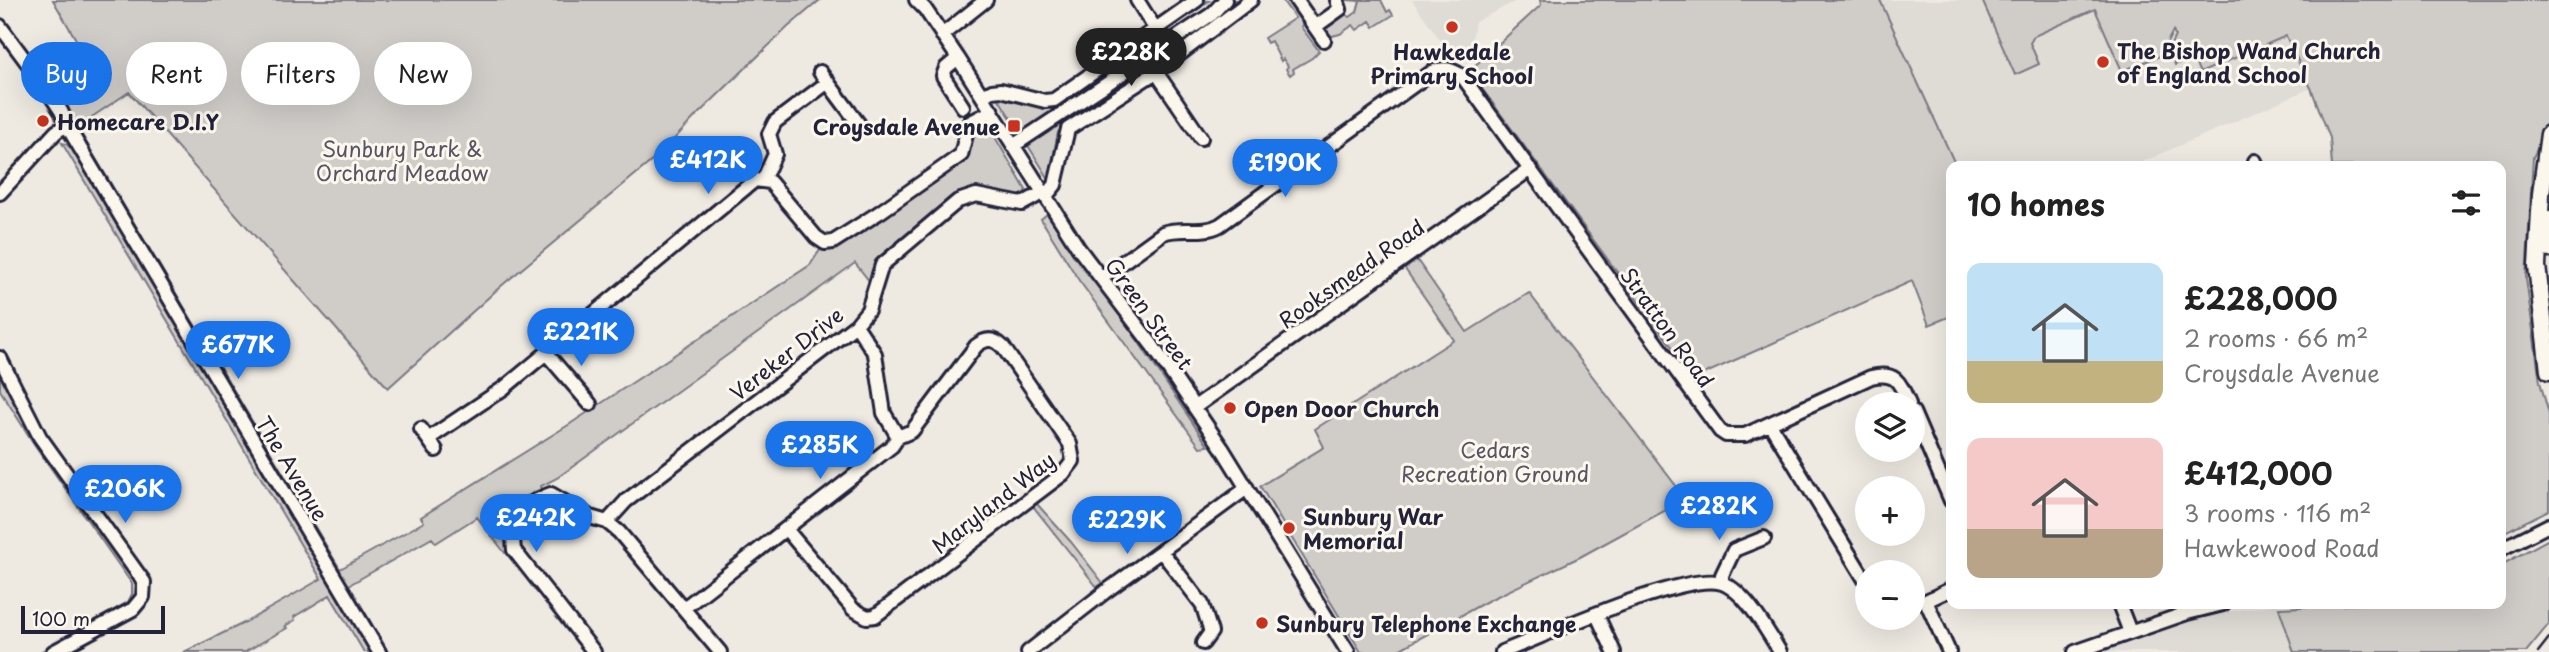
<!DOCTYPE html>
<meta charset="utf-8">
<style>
:root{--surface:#fff;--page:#f6f6f6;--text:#222;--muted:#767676;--accent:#1a73e8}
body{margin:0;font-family:"Playpen Sans",sans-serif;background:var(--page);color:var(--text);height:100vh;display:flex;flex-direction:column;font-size:26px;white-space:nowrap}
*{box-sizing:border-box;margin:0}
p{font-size:23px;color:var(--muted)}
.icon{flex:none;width:38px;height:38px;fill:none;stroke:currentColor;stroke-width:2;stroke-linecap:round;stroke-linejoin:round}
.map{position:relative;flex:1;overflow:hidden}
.side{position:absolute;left:1946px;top:161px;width:560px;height:448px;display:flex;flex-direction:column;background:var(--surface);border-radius:14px;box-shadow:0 7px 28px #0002}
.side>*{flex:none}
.guide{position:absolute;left:21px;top:42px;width:665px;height:63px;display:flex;gap:14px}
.tools{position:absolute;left:1855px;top:392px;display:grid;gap:14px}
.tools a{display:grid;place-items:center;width:70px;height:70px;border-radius:50%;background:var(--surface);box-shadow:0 7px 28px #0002;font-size:35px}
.scale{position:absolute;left:21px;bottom:18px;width:144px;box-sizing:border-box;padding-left:7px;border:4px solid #22223b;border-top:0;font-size:19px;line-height:24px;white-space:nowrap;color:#22223b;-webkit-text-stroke:5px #fbf7ec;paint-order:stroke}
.price{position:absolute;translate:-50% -60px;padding:0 16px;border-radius:24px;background:var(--accent);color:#fff;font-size:23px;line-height:46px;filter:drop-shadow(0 2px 4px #0008)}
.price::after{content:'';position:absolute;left:50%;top:42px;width:21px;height:16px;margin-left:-10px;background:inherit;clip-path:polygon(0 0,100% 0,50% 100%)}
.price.selected{background:#222;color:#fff}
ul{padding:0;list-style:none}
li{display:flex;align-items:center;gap:21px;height:175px;padding:0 21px}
li span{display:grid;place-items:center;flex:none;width:196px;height:140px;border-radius:14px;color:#555}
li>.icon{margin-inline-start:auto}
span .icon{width:84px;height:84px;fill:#fffc;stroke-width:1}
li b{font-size:30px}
h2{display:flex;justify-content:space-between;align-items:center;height:84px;padding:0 21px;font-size:30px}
.pill{padding:0 24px;border-radius:32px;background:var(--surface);box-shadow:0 7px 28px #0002;font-size:24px;line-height:63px}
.pill.selected{background:var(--accent);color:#fff}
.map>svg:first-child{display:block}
.built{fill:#dfdbd5}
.green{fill:#d0cdc9;stroke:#797882;stroke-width:2}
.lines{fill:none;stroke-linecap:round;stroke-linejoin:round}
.minor-casing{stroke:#22223b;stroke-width:18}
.major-casing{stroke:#22223b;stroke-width:21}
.minor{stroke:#fbf7ec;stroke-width:12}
.major{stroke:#fbf7ec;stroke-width:16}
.rail{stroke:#22223b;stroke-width:2.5}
.poi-dot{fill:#c8321e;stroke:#fbf7ec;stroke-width:2.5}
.labels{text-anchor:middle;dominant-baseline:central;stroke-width:6;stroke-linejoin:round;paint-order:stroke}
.poi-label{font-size:21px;font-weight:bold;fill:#22223b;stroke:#fbf7ec;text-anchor:start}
.park-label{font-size:21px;fill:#565566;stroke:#fbf7ec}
.street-label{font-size:21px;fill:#22223b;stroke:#fbf7ec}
</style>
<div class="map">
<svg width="2549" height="652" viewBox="0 0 2549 652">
<rect width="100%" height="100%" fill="#eeeae2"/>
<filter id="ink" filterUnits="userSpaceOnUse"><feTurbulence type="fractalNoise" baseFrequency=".0143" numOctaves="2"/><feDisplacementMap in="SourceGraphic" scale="14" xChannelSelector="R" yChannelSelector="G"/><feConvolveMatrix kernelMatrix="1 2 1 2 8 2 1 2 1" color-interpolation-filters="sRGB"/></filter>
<g filter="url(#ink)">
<path class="built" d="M1412,0H1518L1475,22L1468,62L1453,58Z
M1880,0H2270L2311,88L2133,166H1956Z
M2278,604L2294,652H2104L2210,615Z"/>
<path class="green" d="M53,0H820L788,27L695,117L659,155L500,287L388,388L129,92L77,127L340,569L424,522L421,517L570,424L810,265L822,247L962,159L968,129L985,120L1026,190L1020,198L975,192L874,276L870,282L855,263L557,478L541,486L542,491C521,508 507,522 508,551L505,553L477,517L436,543L432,538L349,585L388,652H382L60,109L86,88L95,72Z
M1198,0L1209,1L1052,110L1058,122L1217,15L1232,0H1245L1062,128L1058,132L1049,179L995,93L1045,104Z
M1282,0H1292L1304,21L1301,27L1319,51L1312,58L1293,69L1294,72L1290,75L1286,69L1288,66L1283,59L1281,61L1271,41L1267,43L1264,38L1295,18Z
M1346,0H1381L1387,12L1390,10L1393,15L1374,27L1370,21L1357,30L1353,25L1340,34L1328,37L1324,27L1342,12L1350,17L1357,12L1360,1Z
M1540,0H1880L1956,166H1951V316L1929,325L1912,281L1695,378L1469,71L1541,5Z
M1982,0H2549V126L2533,157L2526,279L2540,382L2549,414V510L2501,534V166H2332L2330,138L2311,88L2286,36L2200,73L2193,58L2175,65L2169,49L2175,36L2173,31L2160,56L2122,71L2095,9L2034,36L2030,43L2039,64L2015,75Z
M62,143L66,144L74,151L371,652H364L330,595L294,617L295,620L285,626L287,628L245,652H184L244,623L321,579Z
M1047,214L1138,341L1208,446L1200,447L1078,279L1041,219Z
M1417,260L1467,332L1529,293L1686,499L1580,557L1489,600L1395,652H1361L1260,486L1324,447L1315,429L1454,340L1405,269Z
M0,371L140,575L143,597L53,652H40L128,602L132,594V584L34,444L0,390Z
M1037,504L1071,542L1103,583L1097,587L1033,506Z
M2549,539V624L2526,652H2294L2279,608L2369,604H2501V565Z"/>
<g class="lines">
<g class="minor-casing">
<path id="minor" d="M916,0L925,9L958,58L1079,249L1152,345L1222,448L1348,652
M1137,0L1156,30
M1296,0L1324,40
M0,26L46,88L61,111L70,131L379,652
M1315,27L1340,9L1337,0
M942,35L986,0
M958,58L946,68L943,76L963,107
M820,72L861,127
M1156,72L1201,138
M982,96L992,91L1001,90L1045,101L1054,100L1197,0
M1013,146L1212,14L1225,0
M2255,161L2257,166
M763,180L775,154L769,134L775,122L828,82
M0,193L56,132L68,124
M1046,196L1055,185L1068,129L1156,72L1251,0
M1101,278L1163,233C1182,226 1202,235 1220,225L1432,72C1445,67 1451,69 1462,76L1720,431L1726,435H1745L1871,377C1897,371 1900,383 1909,404
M546,353L590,404
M0,358L40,437L144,582L143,597L133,609L53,652
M1195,407L1529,170
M1913,412L1951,501
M1770,424L1867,583
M421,429L436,450
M428,439L504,388L755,180L770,182L816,237L825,243L833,242L880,212L961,155L969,123L992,111
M607,522L626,501L856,325L868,310L882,265L958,201L976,195L1022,204L1044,192
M786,529L853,609L867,617L875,616L1063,474L1073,461L1070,444L1003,347C994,338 986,338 976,346L912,431L898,437
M2501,549L2549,525
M1161,551L1202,604L1211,632L1203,643
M1722,583V575L1734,550L1764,538
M2119,604L2130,632
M684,608L892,446L898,437L884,413L875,354L856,325
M1597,615L1614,652
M594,652L514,550C510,518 521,505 551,494L590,517L607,522L619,532L720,652
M1028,652L1105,592L1247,488
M1502,652C1544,636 1685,571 1722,583C1745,591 1768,632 1780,652
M1949,652L1926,601L1951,589
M2075,652L2187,613L2223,604"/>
</g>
<g class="major-casing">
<path id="major" d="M2549,134L2541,194L2537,266L2549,371
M2549,219V249"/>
</g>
<use href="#minor" class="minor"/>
<use href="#major" class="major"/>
<path class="rail" d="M2538,652L2549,638"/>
</g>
</g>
<g class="poi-dot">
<circle cx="1452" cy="27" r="7"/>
<circle cx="2103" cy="62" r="7"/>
<circle cx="43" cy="121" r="7"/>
<rect x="1007" y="119" width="14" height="14" rx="3.5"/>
<circle cx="1230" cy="408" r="7"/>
<circle cx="1289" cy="528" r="7"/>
<circle cx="1262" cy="623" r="7"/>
</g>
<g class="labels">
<g class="poi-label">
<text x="2117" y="50">The Bishop Wand Church<tspan x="2117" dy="24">of England School</tspan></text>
<text x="1452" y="51" text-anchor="middle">Hawkedale<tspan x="1452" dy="24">Primary School</tspan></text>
<text x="57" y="121">Homecare D.I.Y</text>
<text x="1000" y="126" text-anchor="end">Croysdale Avenue</text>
<text x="1244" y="408">Open Door Church</text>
<text x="1303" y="516">Sunbury War<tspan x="1303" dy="24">Memorial</tspan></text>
<text x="1276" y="623">Sunbury Telephone Exchange</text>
</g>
<g class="park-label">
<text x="402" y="148">Sunbury Park &amp;<tspan x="402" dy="24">Orchard Meadow</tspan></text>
<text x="1495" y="449">Cedars<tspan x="1495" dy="24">Recreation Ground</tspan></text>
</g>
<g class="street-label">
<text transform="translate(1351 273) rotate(-35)">Rooksmead Road</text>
<text transform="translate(1150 313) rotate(54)">Green Street</text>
<text transform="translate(1668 327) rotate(54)">Stratton Road</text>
<text transform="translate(786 353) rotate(-38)">Vereker Drive</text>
<text transform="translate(293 468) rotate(59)">The Avenue</text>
<text transform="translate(993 502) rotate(-38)">Maryland Way</text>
</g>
</g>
</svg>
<div class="tools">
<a><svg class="icon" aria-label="layers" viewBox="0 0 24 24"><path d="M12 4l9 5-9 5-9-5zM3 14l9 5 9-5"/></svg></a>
<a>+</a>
<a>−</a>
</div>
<div class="scale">100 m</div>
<b class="price selected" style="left:1131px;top:88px">£228K</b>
<b class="price" style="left:708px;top:196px">£412K</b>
<b class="price" style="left:1285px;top:199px">£190K</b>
<b class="price" style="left:581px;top:368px">£221K</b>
<b class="price" style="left:238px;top:381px">£677K</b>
<b class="price" style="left:820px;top:481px">£285K</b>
<b class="price" style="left:125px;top:525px">£206K</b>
<b class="price" style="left:1719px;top:542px">£282K</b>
<b class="price" style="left:536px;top:554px">£242K</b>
<b class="price" style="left:1127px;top:556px">£229K</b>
<div class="guide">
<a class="pill selected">Buy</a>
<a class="pill">Rent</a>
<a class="pill">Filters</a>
<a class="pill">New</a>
</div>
<section class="side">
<h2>10 homes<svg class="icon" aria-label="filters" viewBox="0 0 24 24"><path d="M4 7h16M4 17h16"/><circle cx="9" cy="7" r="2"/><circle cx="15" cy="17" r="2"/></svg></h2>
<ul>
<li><span style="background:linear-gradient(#bfe0f5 70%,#c2b280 0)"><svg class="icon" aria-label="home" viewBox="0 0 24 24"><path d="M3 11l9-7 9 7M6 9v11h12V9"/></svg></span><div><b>£228,000</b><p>2 rooms · 66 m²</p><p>Croysdale Avenue</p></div></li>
<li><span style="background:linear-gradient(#f6c9c9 65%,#b9a48a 0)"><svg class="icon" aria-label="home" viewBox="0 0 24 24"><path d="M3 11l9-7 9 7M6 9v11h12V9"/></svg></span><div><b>£412,000</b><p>3 rooms · 116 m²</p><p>Hawkewood Road</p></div></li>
</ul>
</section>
</div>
